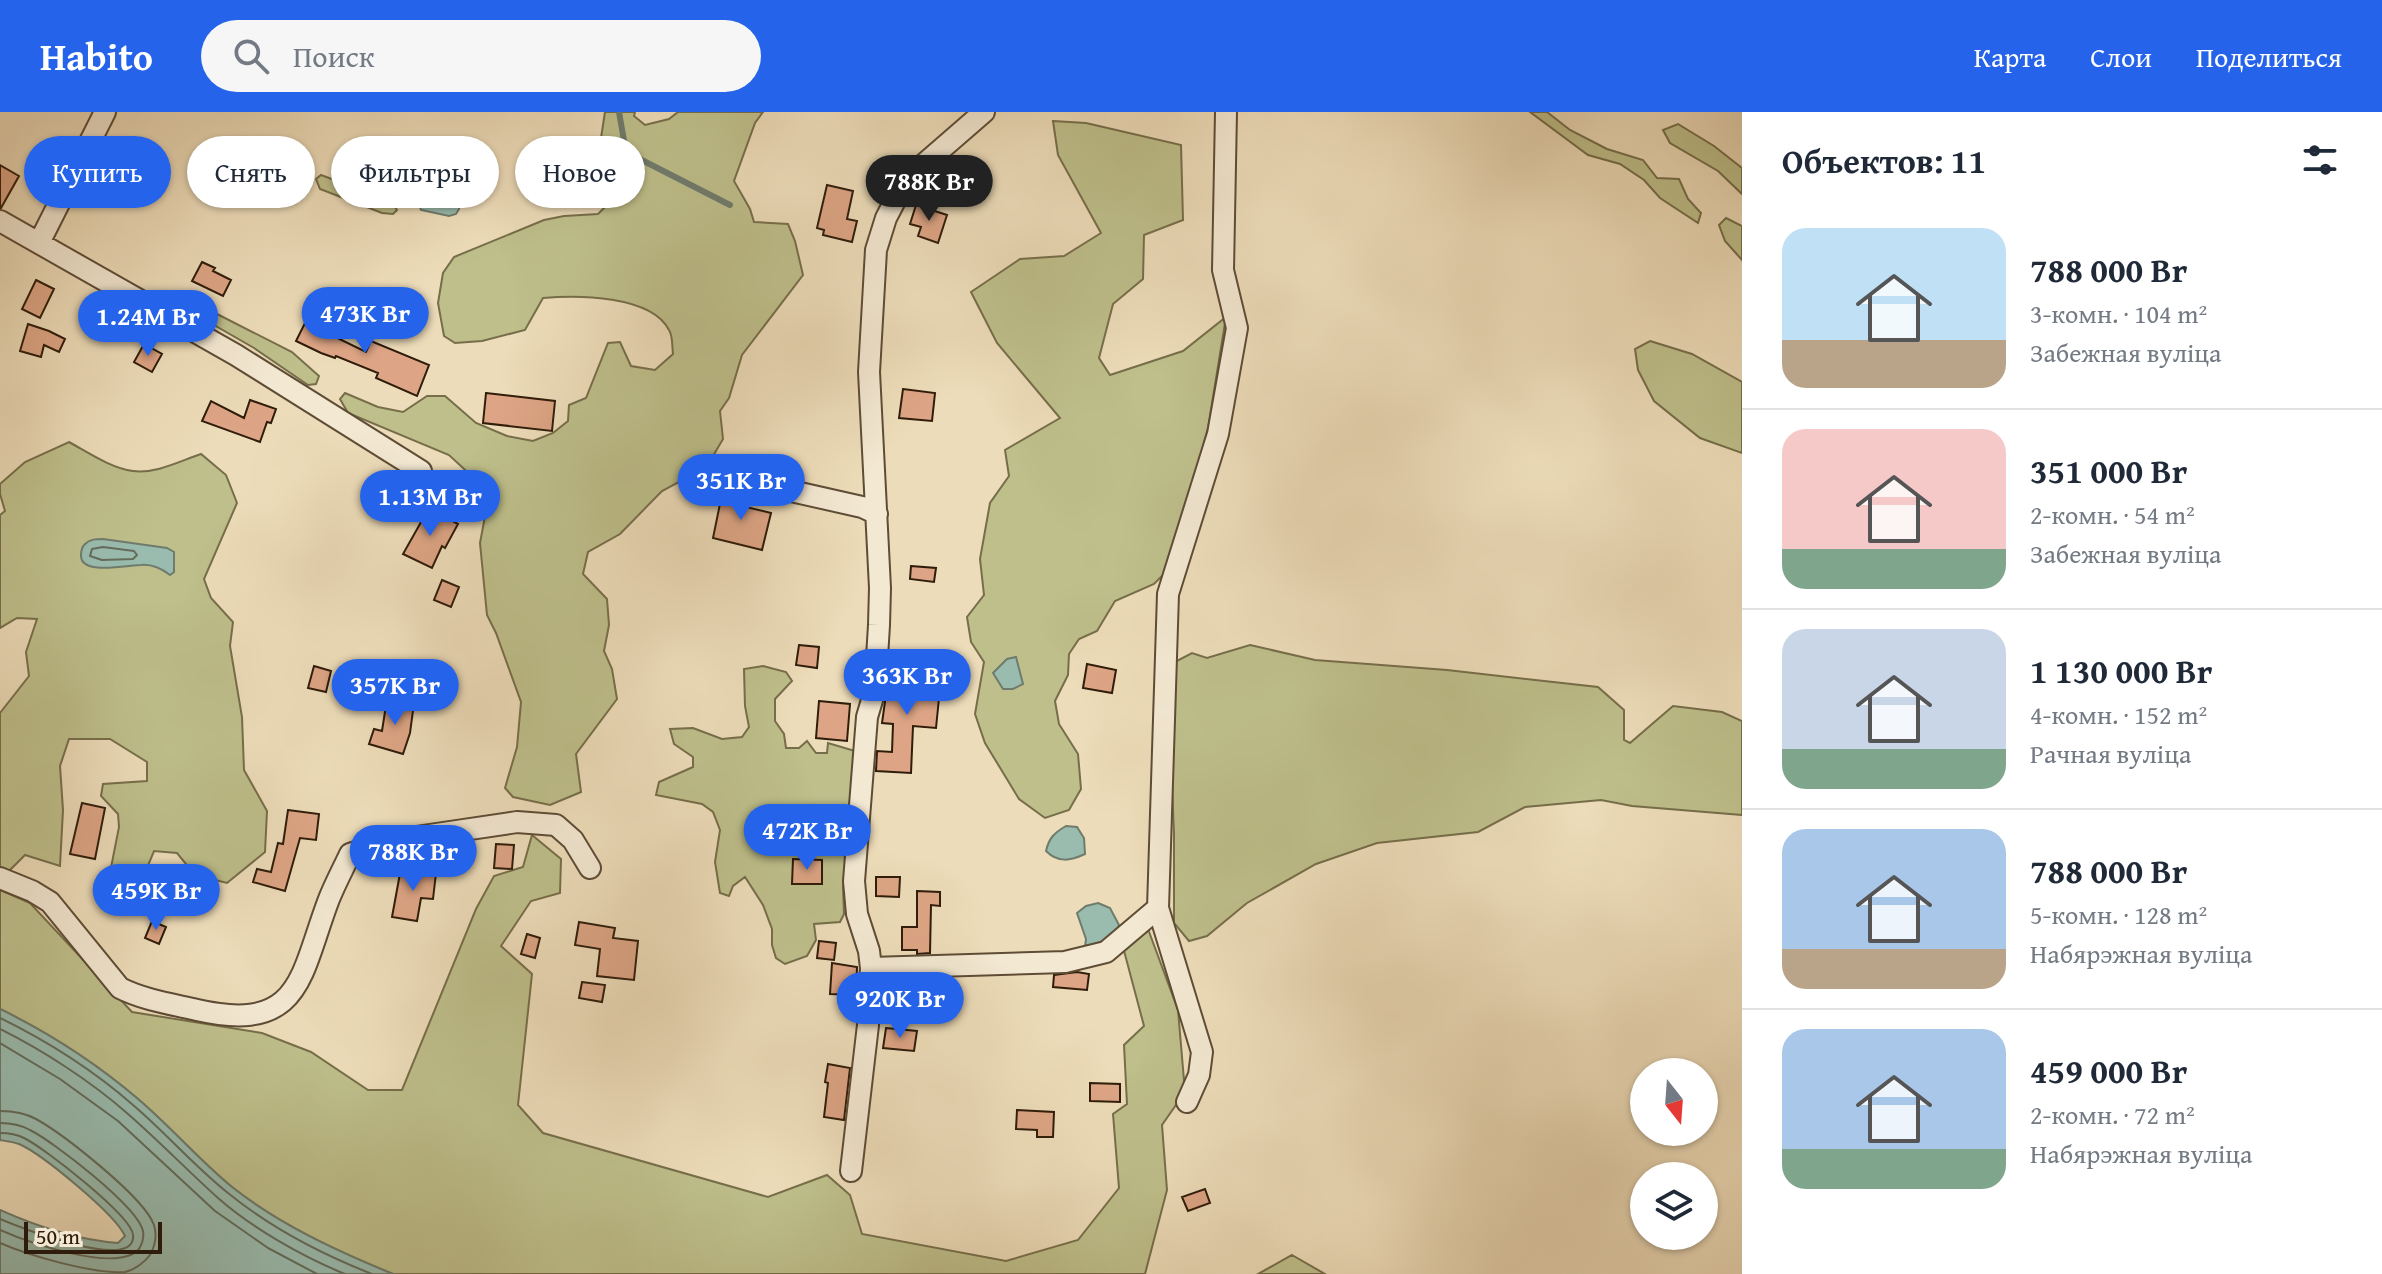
<!DOCTYPE html>
<html lang="ru">
<meta charset="utf-8">
<style>
:root{--surface:#fff;--page:#f6f6f7;--text:#1f2937;--muted:#747a83;--line:#e0e1e3;--accent:#2563eb}
body{margin:0;font-family:"Gentium Book Plus",serif;background:var(--page);color:var(--text);height:100vh;display:flex;flex-direction:column;font-size:30px;white-space:nowrap}
*{box-sizing:border-box;margin:0}
p{font-size:26px;color:var(--muted)}
.icon{flex:none;width:44px;height:44px;fill:none;stroke:currentColor;stroke-width:2;stroke-linecap:round;stroke-linejoin:round}
.map{position:relative;flex:1;overflow:hidden}
.panel{display:flex;flex-direction:column;background:var(--surface);width:640px}
.panel>*{flex:none}
.banner{position:absolute;left:24px;top:24px;width:760px;height:72px;display:flex;gap:16px}
.needle{width:52px;rotate:163deg}
.controls{position:absolute;left:1630px;top:946px;display:grid;gap:16px}
.controls a{display:grid;place-items:center;width:88px;height:88px;border-radius:50%;background:var(--surface);box-shadow:0 2px 6px #0004;font-size:40px}
.scale{position:absolute;left:24px;bottom:20px;width:138px;box-sizing:border-box;padding-left:8px;border:4px solid #2f1c0a;border-top:0;font-size:22px;line-height:28px;white-space:nowrap;color:#2f1c0a;-webkit-text-stroke:6px #f3e8d2;paint-order:stroke}
.price{position:absolute;translate:-50% -68px;padding:0 18px;border-radius:28px;background:var(--accent);color:#fff;font-size:26px;line-height:52px;filter:drop-shadow(0 2px 4px #0008)}
.price::after{content:'';position:absolute;left:50%;top:48px;width:24px;height:18px;margin-left:-12px;background:inherit;clip-path:polygon(0 0,100% 0,50% 100%)}
.price.current{background:#222;color:#fff}
ul{padding:0;list-style:none}
li{display:flex;align-items:center;gap:24px;height:200px;padding:0 40px}
li+li{border-top:2px solid var(--line)}
li span{display:grid;place-items:center;flex:none;width:224px;height:160px;border-radius:24px;color:#555}
li>.icon{margin-inline-start:auto}
span .icon{width:96px;height:96px;fill:#fffc;stroke-width:1}
li b{font-size:34px}
h2{display:flex;justify-content:space-between;align-items:center;height:96px;padding:0 40px;font-size:34px}
.chip{padding:0 28px;border-radius:36px;background:var(--surface);box-shadow:0 2px 6px #0004;font-size:28px;line-height:72px}
.chip.current{background:var(--accent);color:#fff}
header{display:flex;align-items:center;gap:48px;box-sizing:border-box;height:112px;padding:0 40px;background:var(--accent);color:#fff}
header strong{font-size:38px}
nav{display:flex;gap:44px;margin-inline-start:auto;font-size:28px}
.search{width:560px;height:72px;background:var(--page);display:flex;align-items:center;gap:20px;box-sizing:border-box;padding:0 28px;border-radius:44px;color:var(--muted);font-size:30px}
main{display:flex;flex:1;min-height:0}
.map>svg:first-child{display:block}
.green{fill:#bebf8b;stroke:#766e4a;stroke-width:2}
.water{fill:#99bcaf;stroke:#6f7c6d;stroke-width:2}
.lines{fill:none;stroke-linecap:round;stroke-linejoin:round}
.shore{stroke:#646c5c;stroke-width:2}
.stream{stroke:#6f7c6d;stroke-width:6}
.building{fill:#dda585;stroke:#2f1c0a;stroke-width:2}
.minor-casing{stroke:#5e4c36;stroke-width:24}
.minor{stroke:#f3e8d2;stroke-width:20}
</style>
<header>
<strong>Habito</strong>
<div class="search"><svg class="icon" aria-label="search" viewBox="0 0 24 24"><circle cx="10" cy="10" r="6"/><path d="M15 15l6 6"/></svg>Поиск</div>
<nav><a>Карта</a><a>Слои</a><a>Поделиться</a></nav>
</header>
<main>
<div class="map">
<svg width="1742" height="1162" viewBox="0 0 1742 1162">
<rect width="100%" height="100%" fill="#eddcb9"/>
<filter id="stains"><feTurbulence type="fractalNoise" baseFrequency=".0025" numOctaves="4"/><feColorMatrix values="0 0 0 0 .2 0 0 0 0 .09 0 0 0 0 .02 0 0 0 .5 -.17"/></filter>
<radialGradient id="worn" r=".72"><stop offset=".6" stop-color="#630" stop-opacity="0"/><stop offset="1" stop-color="#630" stop-opacity=".3"/></radialGradient>
<path class="green" d="M605,0H635L634,4L645,13L669,7L678,0H763L755,11L734,69L750,97L754,110L788,112L795,129L803,163L742,243L729,286L720,299L723,327L710,349L692,363L662,379L620,422L588,440L583,462L607,487L609,513L604,539L612,557L617,587L576,642L581,680L550,693L513,685L505,676L517,635L521,590L496,521L487,503L480,431L488,388L476,368L449,343L348,301L340,287L345,281L378,295L403,300L427,284H445L476,311L507,324L533,329L553,321L568,309L569,293L586,286L608,231L620,230L631,254L655,258L673,242C672,235 673,224 669,218C651,183 577,183 543,186L525,218L482,229L455,231L444,224L438,191L443,161L454,145L544,108L564,104L598,102L606,94L593,84L574,75L570,58L579,41L601,26Z
M1530,0H1547L1570,18L1607,37L1643,48L1657,66L1679,67L1688,87L1701,101L1698,111L1660,86L1644,68L1620,52L1588,43Z
M1053,9L1086,11L1181,33L1183,108L1144,123L1143,167L1113,192L1099,246L1110,263L1183,239L1226,205L1208,316L1170,456L1154,472L1115,489L1097,519L1079,527L1069,542L1068,563L1055,589L1059,612L1078,642L1081,677L1069,698L1045,706L1019,687L985,631L975,602L984,550L971,530L967,505L984,483L980,447L990,391L1009,364L1005,338L1060,306L997,231L971,180L1020,147L1064,144L1101,121L1058,43Z
M1678,12L1714,34L1742,56V82L1718,59L1670,31L1663,18Z
M321,63L391,89L397,98L393,102L382,101L320,77L316,67Z
M1726,106L1742,114V148L1725,129L1719,113Z
M217,202L292,240L319,264L316,272L308,273L254,236L214,213L213,204Z
M1650,229L1692,242L1742,270V341L1700,326L1654,289L1638,258L1635,237Z
M69,330C89,341 111,356 133,359C156,362 180,349 201,342L226,363L237,391L204,467L211,486L233,510L230,534L242,605L244,658L267,699L265,740L227,771L195,763L177,741L154,739L130,797L105,786L119,715L118,702L101,684L103,672L147,669V650L110,627H69L60,654L63,698L60,754L25,743L8,760L0,757V601L29,564L26,540L37,507L17,506L0,516V403L5,399L0,382V372L25,350Z
M1250,533L1315,548L1447,558L1598,575L1624,598V628L1630,631L1673,594L1722,600L1742,609V703L1632,694L1601,688L1525,695L1478,720L1377,731L1316,752L1247,791L1207,824L1189,829L1174,811V722L1169,599L1173,551L1192,541L1207,546Z
M763,554L786,560L792,569L775,587V609L784,622L786,636H799L807,629L816,641H827L828,631L855,639L851,735L843,774L844,802L840,810L814,812L816,828L807,844L785,852L776,846L772,833V817L763,793L745,765L733,774L729,784L720,781L715,750L720,718L713,700L702,692L656,683L659,670L693,655V645L674,632L670,617L693,616L722,627L742,625L749,615L745,594L744,557Z
M532,723L561,747L560,781L531,789L501,834L532,862L518,993L543,1021L768,1085L827,1063L850,1083L862,1122L1006,1149L1078,1128L1119,1076L1113,1002L1127,992L1124,933L1144,914L1123,835L1148,817L1178,898L1185,980L1162,1013L1167,1078L1145,1162H393C337,1139 280,1113 232,1075C199,1048 171,1015 138,987C97,952 49,921 0,897V778L30,791L132,900L262,921L311,940L368,978H402L476,797L494,764L523,755Z
M1292,1143L1325,1162H1258Z"/>
<path class="water" d="M441,26L460,31L464,38L459,97L456,102L449,104L421,98L419,93L434,29Z
M103,427L167,436L174,440V460L170,463C162,457 152,452 141,453C128,453 80,464 81,443C81,439 82,435 85,432C90,427 96,427 103,427Z
M1016,545L1023,572L1013,577H1003L993,561L1007,547Z
M1066,714L1077,715L1084,726L1085,742C1070,749 1058,751 1046,739C1049,726 1054,721 1066,714Z
M1098,791L1110,796L1119,813L1113,826L1085,835L1086,827L1077,801L1086,794Z
M0,897C49,921 97,952 138,987C171,1015 199,1048 232,1075C280,1113 337,1139 393,1162H0V1098C38,1115 76,1128 118,1131L125,1124C115,1102 42,1042 19,1032C13,1030 6,1029 0,1028Z"/>
<g class="lines">
<path class="shore" d="M444,35L453,37L455,41L451,92L447,95L431,92L428,89L440,38Z
M103,435L134,439L137,443L133,447L102,448L90,444L92,437Z
M0,906C47,929 94,959 133,993C166,1021 194,1054 228,1081C271,1116 321,1142 372,1162
M0,917C44,939 92,970 128,1002C159,1029 188,1059 218,1086C252,1116 303,1145 345,1162
M0,931L60,967L118,1009L215,1099L268,1136L317,1162
M0,999C12,999 25,1001 36,1007C63,1022 144,1085 154,1113C157,1123 155,1134 150,1143C144,1151 134,1158 125,1160C94,1162 29,1144 0,1131
M0,1011C10,1011 21,1013 30,1018C54,1030 138,1095 143,1119C144,1125 142,1132 139,1137C117,1162 27,1130 0,1118
M0,1021C8,1021 16,1022 24,1026C43,1035 132,1104 133,1123C137,1162 16,1114 0,1107"/>
<path class="stream" d="M619,0L626,40L730,93"/>
</g>
<path class="building" d="M0,53L19,64L1,96H0Z
M827,73L853,79L847,107L857,109L852,130L823,123L824,118L817,116Z
M916,93L947,103L938,131L918,124L921,115L910,112Z
M202,150L215,156L213,159L231,168L223,184L192,169Z
M36,168L54,177L40,206L22,197Z
M312,197L332,207L325,220L366,240L371,229L429,253L417,284L376,266L378,261L336,244L335,246L321,241L296,229Z
M28,212L49,219L65,227L59,240L44,233L41,245L20,239Z
M144,232L162,242L152,260L134,250Z
M903,277L935,281L932,309L899,306Z
M486,281L555,289L552,319L483,311Z
M250,288L276,297L271,311L267,310L260,330L202,309L211,289L244,306Z
M400,371L416,376L411,396L394,391Z
M723,377L748,383L746,395L771,401L762,438L713,426Z
M429,396L458,412L445,436L442,434L432,456L403,442Z
M911,454L936,456L934,470L910,467Z
M442,468L459,475L451,495L434,488Z
M799,533L819,535L817,556L796,553Z
M1087,552L1116,558L1112,581L1083,576Z
M314,554L331,559L326,580L308,576Z
M889,561L941,566L936,616L913,614L911,661L876,659L877,639L892,640L893,612L882,611Z
M387,587L414,591L410,621L403,642L369,632L374,617L382,619Z
M819,589L850,592L847,629L816,626Z
M82,691L105,696L95,747L70,742Z
M288,698L319,702L316,728L300,726L285,779L253,770L257,757L271,760L278,731L283,732Z
M496,732L514,733L512,757L494,756Z
M793,747L822,748V772H792Z
M401,756L436,761L433,787L421,786L417,809L392,805Z
M876,765H900L899,785L876,784Z
M917,779L940,780V794L931,793L930,841L917,842V838H902V815H917Z
M152,809L166,815L159,832L145,826Z
M579,810L615,816L613,826L638,829L634,868L597,864L600,837L575,833Z
M527,822L540,826L535,846L521,842Z
M819,829L836,831L834,848L817,846Z
M832,851L857,855L856,883L830,882Z
M1077,860L1089,862L1087,878L1053,875L1054,863Z
M937,867L954,870L951,887L934,885Z
M582,870L605,873L602,890L579,886Z
M886,916L917,919L914,939L883,936Z
M828,952L850,956L844,1008L824,1005L828,971L825,970Z
M1090,971L1120,972V990L1090,989Z
M1017,998L1054,1000L1053,1025H1037V1018L1016,1017Z
M1205,1077L1210,1091L1188,1099L1182,1085Z"/>
<g class="lines">
<g class="minor-casing">
<path id="minor" d="M0,109L236,243L421,359
M39,131L105,0
M716,362L862,395L877,402
M0,766L32,779L50,790L120,876C144,888 171,892 197,898C302,922 300,863 329,787C335,772 343,757 350,742L389,729L517,710L556,713L573,728L590,756
M1158,796L1202,940L1199,963L1187,990
M871,856L1065,850L1106,840L1158,796L1168,482L1218,322L1237,216L1223,158L1226,0
M851,1059L868,913L871,856L869,839L857,802L854,769L867,605L875,578L879,513L880,476L869,260L876,138L886,106L899,81L916,59L984,0"/>
</g>
<use href="#minor" class="minor"/>
</g>
<rect width="100%" height="100%" filter="url(#stains)"/>
<rect width="100%" height="100%" fill="url(#worn)"/>
</svg>
<div class="controls">
<a><svg class="needle" viewBox="-14 -14 28 28"><path d="M0-13l5 13h-10z" fill="#e53935"/><path d="M0 13l5-13h-10z" fill="#747a83"/></svg></a>
<a><svg class="icon" aria-label="layers" viewBox="0 0 24 24"><path d="M12 4l9 5-9 5-9-5zM3 14l9 5 9-5"/></svg></a>
</div>
<div class="scale">50 m</div>
<b class="price current" style="left:929px;top:111px">788K Br</b>
<b class="price" style="left:365px;top:243px">473K Br</b>
<b class="price" style="left:148px;top:246px">1.24M Br</b>
<b class="price" style="left:741px;top:410px">351K Br</b>
<b class="price" style="left:430px;top:426px">1.13M Br</b>
<b class="price" style="left:907px;top:605px">363K Br</b>
<b class="price" style="left:395px;top:615px">357K Br</b>
<b class="price" style="left:807px;top:760px">472K Br</b>
<b class="price" style="left:413px;top:781px">788K Br</b>
<b class="price" style="left:156px;top:820px">459K Br</b>
<b class="price" style="left:900px;top:928px">920K Br</b>
<div class="banner">
<a class="chip current">Купить</a>
<a class="chip">Снять</a>
<a class="chip">Фильтры</a>
<a class="chip">Новое</a>
</div>
</div>
<section class="panel">
<h2>Объектов: 11<svg class="icon" aria-label="filters" viewBox="0 0 24 24"><path d="M4 7h16M4 17h16"/><circle cx="9" cy="7" r="2"/><circle cx="15" cy="17" r="2"/></svg></h2>
<ul>
<li><span style="background:linear-gradient(#bfe0f5 70%,#b9a48a 0)"><svg class="icon" aria-label="home" viewBox="0 0 24 24"><path d="M3 11l9-7 9 7M6 9v11h12V9"/></svg></span><div><b>788 000 Br</b><p>3-комн. · 104 m²</p><p>Забежная вуліца</p></div></li>
<li><span style="background:linear-gradient(#f6c9c9 75%,#7fa58c 0)"><svg class="icon" aria-label="home" viewBox="0 0 24 24"><path d="M3 11l9-7 9 7M6 9v11h12V9"/></svg></span><div><b>351 000 Br</b><p>2-комн. · 54 m²</p><p>Забежная вуліца</p></div></li>
<li><span style="background:linear-gradient(#c9d6e8 75%,#7fa58c 0)"><svg class="icon" aria-label="home" viewBox="0 0 24 24"><path d="M3 11l9-7 9 7M6 9v11h12V9"/></svg></span><div><b>1 130 000 Br</b><p>4-комн. · 152 m²</p><p>Рачная вуліца</p></div></li>
<li><span style="background:linear-gradient(#a9c7e8 75%,#b9a48a 0)"><svg class="icon" aria-label="home" viewBox="0 0 24 24"><path d="M3 11l9-7 9 7M6 9v11h12V9"/></svg></span><div><b>788 000 Br</b><p>5-комн. · 128 m²</p><p>Набярэжная вуліца</p></div></li>
<li><span style="background:linear-gradient(#a9c7e8 75%,#7fa58c 0)"><svg class="icon" aria-label="home" viewBox="0 0 24 24"><path d="M3 11l9-7 9 7M6 9v11h12V9"/></svg></span><div><b>459 000 Br</b><p>2-комн. · 72 m²</p><p>Набярэжная вуліца</p></div></li>
</ul>
</section>
</main>
